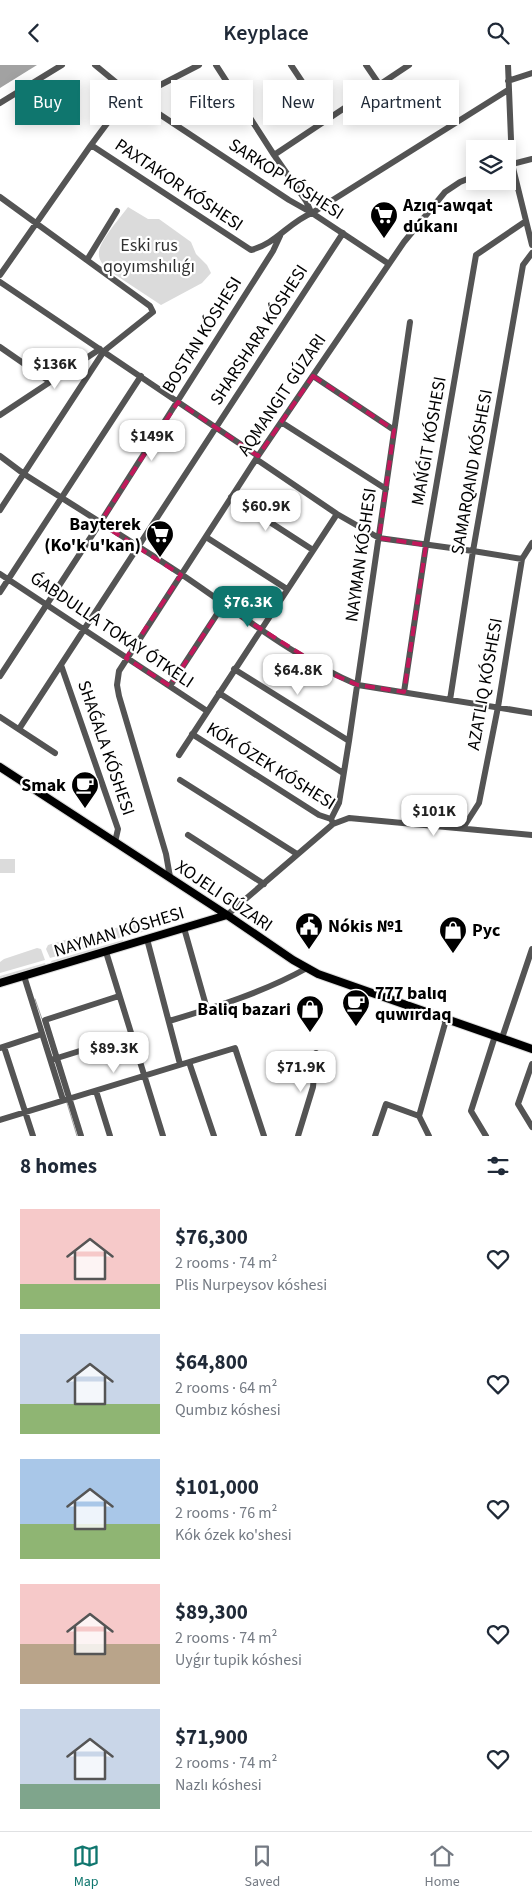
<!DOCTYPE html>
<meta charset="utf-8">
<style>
:root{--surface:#fff;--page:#f2f2f3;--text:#1f2937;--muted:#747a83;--line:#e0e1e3;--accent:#0f766e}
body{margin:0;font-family:"Source Sans 3",sans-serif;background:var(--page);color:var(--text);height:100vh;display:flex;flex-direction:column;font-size:19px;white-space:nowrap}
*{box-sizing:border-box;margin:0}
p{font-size:16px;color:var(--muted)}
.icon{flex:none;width:28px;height:28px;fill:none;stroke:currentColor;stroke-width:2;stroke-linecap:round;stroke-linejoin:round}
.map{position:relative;height:1071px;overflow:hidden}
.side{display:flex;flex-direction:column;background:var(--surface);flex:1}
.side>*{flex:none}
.hud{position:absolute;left:15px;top:15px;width:502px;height:45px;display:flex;gap:10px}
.tools{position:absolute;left:466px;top:75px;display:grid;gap:10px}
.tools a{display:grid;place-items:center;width:50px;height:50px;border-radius:0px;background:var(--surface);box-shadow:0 2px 12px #0003;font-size:25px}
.price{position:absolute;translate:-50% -42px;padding:0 11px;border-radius:10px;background:#fff;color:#222;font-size:16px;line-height:32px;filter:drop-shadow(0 1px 2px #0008)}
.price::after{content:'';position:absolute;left:50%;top:30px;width:15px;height:11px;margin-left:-8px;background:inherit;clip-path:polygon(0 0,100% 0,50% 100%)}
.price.selected{background:var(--accent);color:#fff}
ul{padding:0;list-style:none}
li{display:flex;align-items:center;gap:15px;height:125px;padding:0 20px}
li span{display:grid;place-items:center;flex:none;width:140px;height:100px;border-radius:0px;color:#555}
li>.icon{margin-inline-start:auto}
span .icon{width:60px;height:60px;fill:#fffc;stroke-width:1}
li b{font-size:21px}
h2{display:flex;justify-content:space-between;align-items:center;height:60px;padding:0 20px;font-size:21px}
.chip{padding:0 18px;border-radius:0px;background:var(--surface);box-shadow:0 2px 12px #0003;font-size:18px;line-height:45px}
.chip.selected{background:var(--accent);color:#fff}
header{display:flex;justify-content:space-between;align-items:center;height:65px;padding:0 20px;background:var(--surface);font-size:22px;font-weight:600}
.menu{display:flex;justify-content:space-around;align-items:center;height:70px;border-top:1px solid var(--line);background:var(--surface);font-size:14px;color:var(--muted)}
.menu a{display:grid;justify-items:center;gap:2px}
.menu .selected{color:var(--accent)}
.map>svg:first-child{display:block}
.green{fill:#dbdbdb}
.water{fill:#a2a2a2}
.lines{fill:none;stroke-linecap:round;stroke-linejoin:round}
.stream{stroke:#a2a2a2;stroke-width:1}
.major-casing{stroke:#dbdbdb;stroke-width:10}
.minor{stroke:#545454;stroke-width:6}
.major{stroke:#000;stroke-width:8}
.marked{fill:none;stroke:#c2185b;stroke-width:4;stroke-dasharray:10 6;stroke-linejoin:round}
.labels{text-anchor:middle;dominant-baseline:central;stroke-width:4.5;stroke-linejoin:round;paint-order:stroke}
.street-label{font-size:18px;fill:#000;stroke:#fff}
.poi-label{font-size:18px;font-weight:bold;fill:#000;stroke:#fff;text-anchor:start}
.park-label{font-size:18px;fill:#323232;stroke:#fff}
</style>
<header><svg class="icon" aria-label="back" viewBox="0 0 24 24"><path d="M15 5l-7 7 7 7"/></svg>Keyplace<svg class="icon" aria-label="search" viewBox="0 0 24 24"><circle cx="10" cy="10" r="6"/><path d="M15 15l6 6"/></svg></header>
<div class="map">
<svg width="532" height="1071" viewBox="0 0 532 1071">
<rect width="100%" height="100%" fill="#fff"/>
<path class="green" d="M128,142L148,154H159L191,177L196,189L207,200L211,208L202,218L161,240L108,205C103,200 98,195 99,187C100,175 121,152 128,142Z
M0,794H15V808H0Z
M150,852L154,864L127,871L124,860Z
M119,862L122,872L96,880L93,870Z
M82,870L86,883L50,893L46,884L48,880Z
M123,875V877L52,898L51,896Z
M37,883L41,884L45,895L0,908V897L4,894Z
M45,898L46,900L0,914V911Z"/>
<path class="water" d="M0,0H37L0,23Z"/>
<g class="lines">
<path class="stream" d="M35,934L42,954
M67,1038L77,1071"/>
<g class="major-casing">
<path id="major" d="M0,702L227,850L293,895L318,909L532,984
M0,918L227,850"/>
</g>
<path class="minor" d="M95,0L135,33L289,135L312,148L389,199
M216,0L274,90L306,136L311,147
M291,0L327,54
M366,0L379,19
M508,0L512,99L532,180
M508,16L532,8
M135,33L199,0
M0,38L62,0
M91,80L251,185C276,179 289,157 312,148L508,25
M274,90L409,0
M508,100L532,94
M0,132L150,241L153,247L104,286L0,445
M87,195L117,146
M0,210L91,80L129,29
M0,217L258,391
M0,282L49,316
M313,311L394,365
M0,350L100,284
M281,357L386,424
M0,391L24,409C76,442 129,475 181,509C239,548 294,593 358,620L532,648
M256,394L337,449L379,473L473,486L522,494
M231,432L313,485
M206,472L287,524
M0,509L207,646
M0,527L141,311
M61,600L118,764L115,777
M234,604L349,676
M0,611L100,458L273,186L280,171
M170,621L223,540
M404,627L426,480L476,190L526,156
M219,628L343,708
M450,635L473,486L523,200L532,188
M0,652L55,688
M19,664L343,168
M192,669L319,750L331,754L333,758
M179,690L337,449
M180,715L297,789
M331,754L339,738L349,676L410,257
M463,763L479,738L498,642L522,494L532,478
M188,770L264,819
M170,812L166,789L119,631L117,620L119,606L258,391L404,177L445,127L460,117L475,111
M227,850L333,759L349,753L532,770
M184,863L207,944
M147,874L180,999
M106,887L163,1071
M24,911L63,1035
M169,956C216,942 264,927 307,903
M502,973L532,884
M4,982L33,1071
M0,983L42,969
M54,994L131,970
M189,997L214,1071
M532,999L518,1039L532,1062
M96,1026L110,1071
M0,1055L235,983L264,1071
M81,1071L45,955L119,931
M298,1071L313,1022L316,988
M375,1071L386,1039L419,1051
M429,1071L419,1051L446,955
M486,1071L471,1046L495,971"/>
<use href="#major" class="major"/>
</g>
<path class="marked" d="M313,311L394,365L379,473L426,480L404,627L358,620L334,610L223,540L170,621L126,593L181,510L100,458L178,337L258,391Z"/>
<defs>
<g id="supermarket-pin" transform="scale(1.4375)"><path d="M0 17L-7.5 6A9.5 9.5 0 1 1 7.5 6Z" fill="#000" stroke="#fff"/><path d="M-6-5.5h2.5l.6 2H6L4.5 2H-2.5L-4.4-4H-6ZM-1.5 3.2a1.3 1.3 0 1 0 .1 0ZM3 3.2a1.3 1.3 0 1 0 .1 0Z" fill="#fff"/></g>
<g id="cafe-pin" transform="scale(1.4375)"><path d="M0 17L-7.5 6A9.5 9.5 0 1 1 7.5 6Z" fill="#000" stroke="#fff"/><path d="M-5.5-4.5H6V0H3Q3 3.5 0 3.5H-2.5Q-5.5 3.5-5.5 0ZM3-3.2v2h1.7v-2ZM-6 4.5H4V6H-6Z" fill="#fff"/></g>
<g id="civic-pin" transform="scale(1.4375)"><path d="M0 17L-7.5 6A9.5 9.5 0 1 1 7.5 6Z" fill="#000" stroke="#fff"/><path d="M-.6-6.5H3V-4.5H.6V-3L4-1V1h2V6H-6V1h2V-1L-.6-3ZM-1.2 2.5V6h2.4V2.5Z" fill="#fff"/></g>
<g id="shop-pin" transform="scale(1.4375)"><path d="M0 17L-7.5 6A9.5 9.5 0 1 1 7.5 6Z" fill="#000" stroke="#fff"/><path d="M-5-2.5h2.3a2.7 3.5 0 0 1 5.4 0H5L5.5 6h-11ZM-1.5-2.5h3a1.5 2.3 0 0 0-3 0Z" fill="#fff"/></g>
</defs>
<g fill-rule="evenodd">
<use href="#supermarket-pin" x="384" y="150"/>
<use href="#supermarket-pin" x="160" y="469"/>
<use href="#cafe-pin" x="85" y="720"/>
<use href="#civic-pin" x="309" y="861"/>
<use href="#shop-pin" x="453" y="865"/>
<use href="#cafe-pin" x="356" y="938"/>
<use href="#shop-pin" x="310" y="944"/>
</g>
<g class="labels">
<g class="street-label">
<text transform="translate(286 114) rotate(33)">SARKOP KÓSHESI</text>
<text transform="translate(179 120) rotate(34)">PAXTAKOR KÓSHESI</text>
<text transform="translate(202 270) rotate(-58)">BOSTAN KÓSHESI</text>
<text transform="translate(259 270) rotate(-57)">SHARSHARA KÓSHESI</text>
<text transform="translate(282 330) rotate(-56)">AQMANGIT GÚZARI</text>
<text transform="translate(429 376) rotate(-80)">MAŃǴIT KÓSHESI</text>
<text transform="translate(472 407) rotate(-80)">SAMARQAND KÓSHESI</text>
<text transform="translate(361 490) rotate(-82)">NAYMAN KÓSHESI</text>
<text transform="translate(112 565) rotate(34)">ǴABDULLA TOKAY ÓTKELI</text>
<text transform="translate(485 619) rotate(-80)">AZATLIQ KÓSHESI</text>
<text transform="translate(106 683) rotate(71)">SHAǴALA KÓSHESI</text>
<text transform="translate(271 701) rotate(32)">KÓK ÓZEK KÓSHESI</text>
<text transform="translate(224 831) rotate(34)">XOJELI GÚZARI</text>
<text transform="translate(119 867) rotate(-17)">NAYMAN KÓSHESI</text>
</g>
<g class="poi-label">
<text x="403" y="140">Azıq-awqat<tspan x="403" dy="21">dúkanı</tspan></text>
<text x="141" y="459" text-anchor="end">Bayterek<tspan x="141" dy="21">(Ko'k u'kan)</tspan></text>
<text x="66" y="720" text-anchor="end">Smak</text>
<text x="328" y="861">Nókis №1</text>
<text x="472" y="865">Рус</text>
<text x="375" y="928">777 balıq<tspan x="375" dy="21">quwırdaq</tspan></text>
<text x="291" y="944" text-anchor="end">Baliq bazari</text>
</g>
<g class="park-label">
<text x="149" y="180">Eski rus<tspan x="149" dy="21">qoyımshılıǵı</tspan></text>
</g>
</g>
</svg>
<div class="tools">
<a><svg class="icon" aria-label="layers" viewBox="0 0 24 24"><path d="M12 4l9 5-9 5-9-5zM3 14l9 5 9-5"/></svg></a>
</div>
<b class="price" style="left:55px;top:325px">$136K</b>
<b class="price" style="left:152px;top:397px">$149K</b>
<b class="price" style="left:266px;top:467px">$60.9K</b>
<b class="price selected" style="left:248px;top:563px">$76.3K</b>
<b class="price" style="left:298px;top:631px">$64.8K</b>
<b class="price" style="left:434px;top:772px">$101K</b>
<b class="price" style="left:114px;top:1009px">$89.3K</b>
<b class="price" style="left:301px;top:1028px">$71.9K</b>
<div class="hud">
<a class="chip selected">Buy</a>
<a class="chip">Rent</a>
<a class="chip">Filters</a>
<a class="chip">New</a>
<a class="chip">Apartment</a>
</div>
</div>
<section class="side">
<h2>8 homes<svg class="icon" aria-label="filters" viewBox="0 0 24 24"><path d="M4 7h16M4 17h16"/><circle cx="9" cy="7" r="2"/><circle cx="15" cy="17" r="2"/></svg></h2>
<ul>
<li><span style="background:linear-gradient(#f6c9c9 75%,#8fb573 0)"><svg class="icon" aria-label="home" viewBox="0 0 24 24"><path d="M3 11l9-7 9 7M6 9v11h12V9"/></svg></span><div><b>$76,300</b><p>2 rooms · 74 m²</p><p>Plis Nurpeysov kóshesi</p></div><svg class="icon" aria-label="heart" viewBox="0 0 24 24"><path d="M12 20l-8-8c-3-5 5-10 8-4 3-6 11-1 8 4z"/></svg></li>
<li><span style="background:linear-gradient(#c9d6e8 70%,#8fb573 0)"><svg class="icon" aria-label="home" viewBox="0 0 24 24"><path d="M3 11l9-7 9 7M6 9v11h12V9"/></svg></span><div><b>$64,800</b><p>2 rooms · 64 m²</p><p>Qumbız kóshesi</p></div><svg class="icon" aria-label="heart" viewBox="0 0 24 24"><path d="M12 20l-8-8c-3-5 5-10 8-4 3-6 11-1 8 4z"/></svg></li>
<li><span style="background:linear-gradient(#a9c7e8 65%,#8fb573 0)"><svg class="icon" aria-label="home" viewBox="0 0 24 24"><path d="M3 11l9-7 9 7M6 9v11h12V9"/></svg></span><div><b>$101,000</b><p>2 rooms · 76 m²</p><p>Kók ózek ko'shesi</p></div><svg class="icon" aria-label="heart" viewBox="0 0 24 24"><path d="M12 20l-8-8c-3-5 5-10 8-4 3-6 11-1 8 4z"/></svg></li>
<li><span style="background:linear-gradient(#f6c9c9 60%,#b9a48a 0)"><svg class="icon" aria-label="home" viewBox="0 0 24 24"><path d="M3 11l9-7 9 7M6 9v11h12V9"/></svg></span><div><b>$89,300</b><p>2 rooms · 74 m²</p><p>Uyǵır tupik kóshesi</p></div><svg class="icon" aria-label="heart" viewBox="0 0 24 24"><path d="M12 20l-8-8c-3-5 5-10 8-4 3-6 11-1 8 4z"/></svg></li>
<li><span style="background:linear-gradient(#c9d6e8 75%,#7fa58c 0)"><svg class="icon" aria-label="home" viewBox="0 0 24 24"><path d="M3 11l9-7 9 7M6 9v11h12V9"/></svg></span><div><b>$71,900</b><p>2 rooms · 74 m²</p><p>Nazlı kóshesi</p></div><svg class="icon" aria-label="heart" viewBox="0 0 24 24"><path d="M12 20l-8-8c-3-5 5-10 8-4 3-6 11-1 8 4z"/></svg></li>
</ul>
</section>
<nav class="menu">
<a class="selected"><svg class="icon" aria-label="map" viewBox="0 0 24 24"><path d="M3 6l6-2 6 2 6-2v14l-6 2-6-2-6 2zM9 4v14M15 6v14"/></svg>Map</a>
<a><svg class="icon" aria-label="saved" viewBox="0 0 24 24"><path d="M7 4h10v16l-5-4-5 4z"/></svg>Saved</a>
<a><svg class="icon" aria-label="home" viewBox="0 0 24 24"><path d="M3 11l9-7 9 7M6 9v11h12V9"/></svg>Home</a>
</nav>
